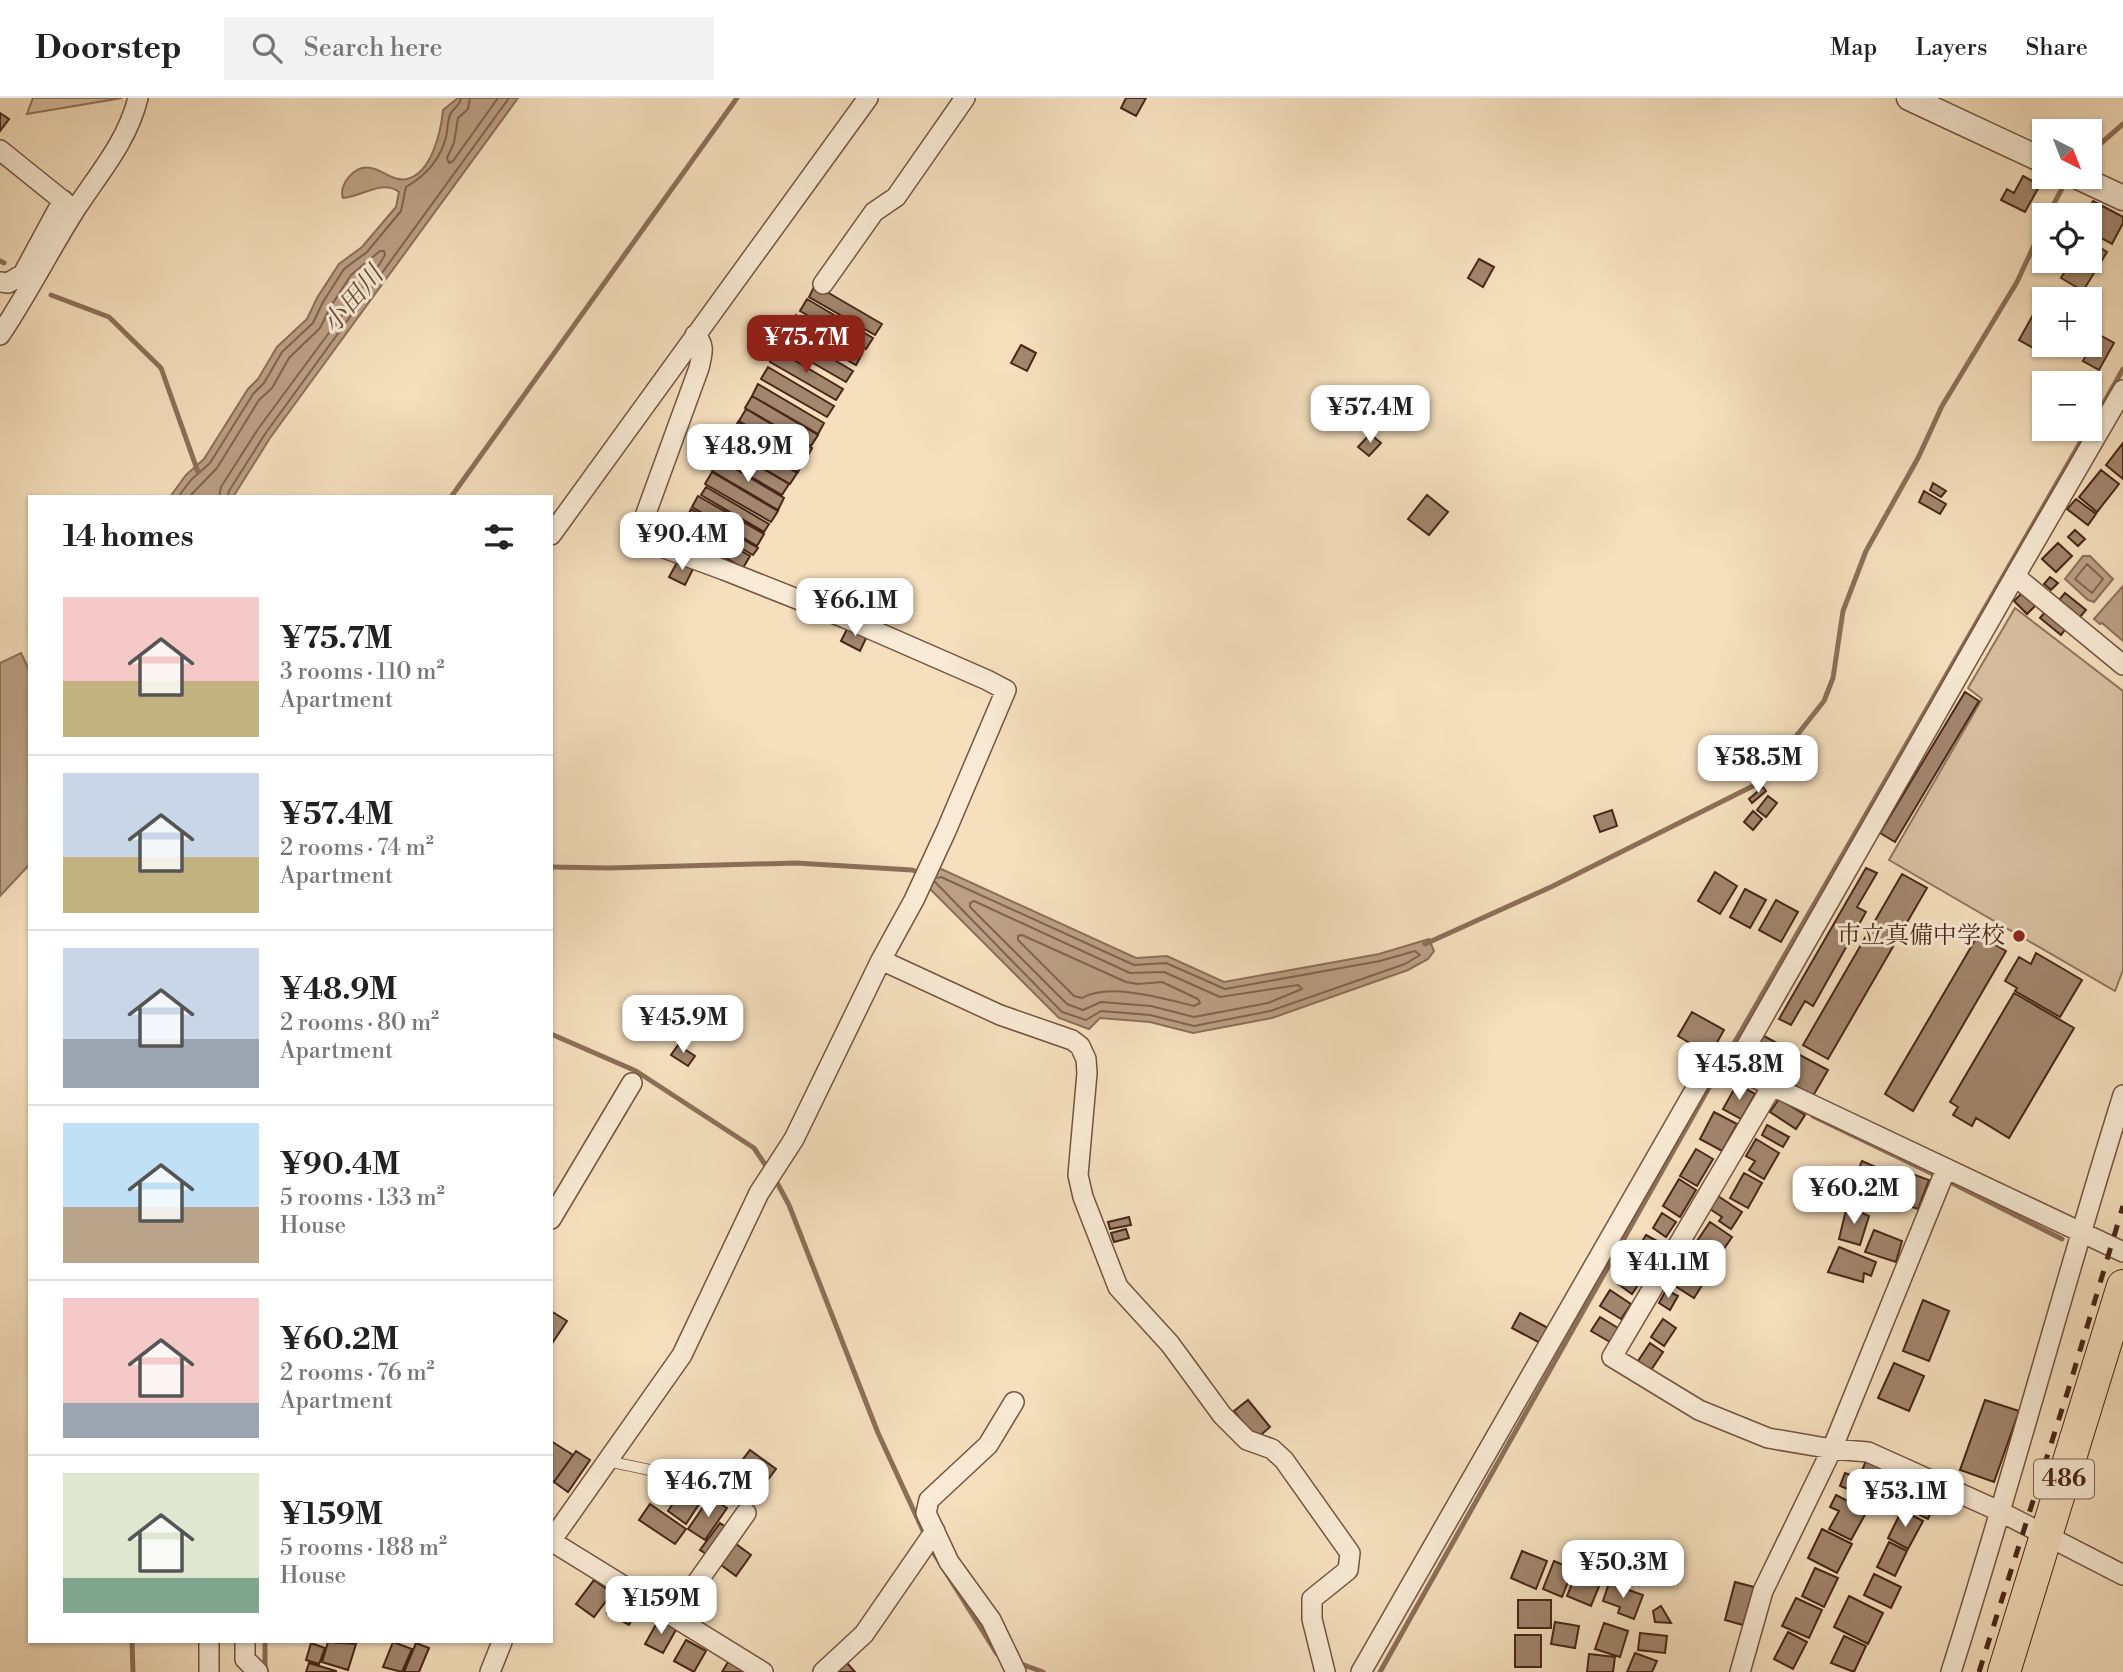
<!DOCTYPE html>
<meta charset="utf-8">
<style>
:root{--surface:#fff;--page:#f2f2f2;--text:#222;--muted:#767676;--line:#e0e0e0;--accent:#8f2418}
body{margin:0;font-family:"Libre Bodoni","Noto Serif JP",serif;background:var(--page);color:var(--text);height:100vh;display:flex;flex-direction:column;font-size:26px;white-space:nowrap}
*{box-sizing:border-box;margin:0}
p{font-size:23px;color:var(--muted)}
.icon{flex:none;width:38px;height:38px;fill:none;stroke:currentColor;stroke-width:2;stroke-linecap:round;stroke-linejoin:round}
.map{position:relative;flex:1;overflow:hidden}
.side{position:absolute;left:28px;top:397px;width:525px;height:1148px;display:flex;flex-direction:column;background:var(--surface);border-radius:0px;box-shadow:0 2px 5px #0004}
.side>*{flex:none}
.needle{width:46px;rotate:138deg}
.fabs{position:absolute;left:2032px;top:21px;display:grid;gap:14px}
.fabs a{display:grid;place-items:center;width:70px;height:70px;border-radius:0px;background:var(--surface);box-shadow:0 2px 5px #0004;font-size:35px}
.price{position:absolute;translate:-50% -60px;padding:0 16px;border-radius:14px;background:#fff;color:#222;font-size:23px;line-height:46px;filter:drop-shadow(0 2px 4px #0008)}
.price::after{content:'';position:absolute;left:50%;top:42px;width:21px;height:16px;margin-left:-10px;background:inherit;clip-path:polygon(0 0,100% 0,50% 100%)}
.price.active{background:var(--accent);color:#fff}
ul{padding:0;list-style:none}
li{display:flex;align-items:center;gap:21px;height:175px;padding:0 35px}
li+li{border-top:2px solid var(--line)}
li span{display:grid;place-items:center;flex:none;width:196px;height:140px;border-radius:0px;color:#555}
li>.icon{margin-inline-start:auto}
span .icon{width:84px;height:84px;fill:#fffc;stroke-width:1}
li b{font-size:30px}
h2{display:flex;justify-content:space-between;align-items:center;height:84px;padding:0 35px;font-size:30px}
header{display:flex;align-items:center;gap:42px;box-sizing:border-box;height:98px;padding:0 35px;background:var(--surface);border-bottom:2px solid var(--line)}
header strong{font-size:33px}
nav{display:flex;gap:38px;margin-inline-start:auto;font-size:24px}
.search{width:490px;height:63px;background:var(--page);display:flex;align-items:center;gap:18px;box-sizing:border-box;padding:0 24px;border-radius:0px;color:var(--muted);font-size:26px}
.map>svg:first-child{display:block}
.green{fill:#d8c0a1;stroke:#90735c;stroke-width:2}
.water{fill:#bba085;stroke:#8d6f59;stroke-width:2}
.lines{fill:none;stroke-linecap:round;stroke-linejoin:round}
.shore{stroke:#82634e;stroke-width:2}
.stream{stroke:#8d6f59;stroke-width:5}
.building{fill:#a2866e;stroke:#492618;stroke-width:2}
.service-casing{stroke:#745441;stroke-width:12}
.minor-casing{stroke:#745441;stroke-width:22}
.tertiary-casing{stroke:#745441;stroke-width:27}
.trunk-casing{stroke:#492618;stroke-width:34}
.service{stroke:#f8ead4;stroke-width:10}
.minor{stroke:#f8ead4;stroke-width:19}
.tertiary{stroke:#f8ead4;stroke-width:24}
.trunk{stroke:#f5dfbd;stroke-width:32}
.rail{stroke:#492618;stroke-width:5;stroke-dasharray:12 12;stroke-linecap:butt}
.poi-dot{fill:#8f2418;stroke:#f8ead4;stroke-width:2.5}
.labels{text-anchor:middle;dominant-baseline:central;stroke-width:6;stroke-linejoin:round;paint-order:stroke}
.shield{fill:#f8ead4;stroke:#7e6150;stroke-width:2}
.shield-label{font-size:23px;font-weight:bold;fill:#492618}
.poi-label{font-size:24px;fill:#492618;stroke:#f8ead4;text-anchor:end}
.water-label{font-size:26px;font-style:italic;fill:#6b4b39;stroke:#f8ead4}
</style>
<header>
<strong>Doorstep</strong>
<div class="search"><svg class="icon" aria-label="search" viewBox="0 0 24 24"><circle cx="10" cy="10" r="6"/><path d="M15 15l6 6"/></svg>Search here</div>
<nav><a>Map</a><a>Layers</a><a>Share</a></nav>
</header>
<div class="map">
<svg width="2123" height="1574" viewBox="0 0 2123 1574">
<rect width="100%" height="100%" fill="#f5dfbd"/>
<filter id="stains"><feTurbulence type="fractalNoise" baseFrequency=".00286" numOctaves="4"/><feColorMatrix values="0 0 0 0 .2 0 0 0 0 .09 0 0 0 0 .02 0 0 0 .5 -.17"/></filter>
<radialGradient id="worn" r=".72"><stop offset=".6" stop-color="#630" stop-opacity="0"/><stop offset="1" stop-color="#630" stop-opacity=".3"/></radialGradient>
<path class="green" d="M33,0H122L27,16Z
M2015,510L2123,593V872L2115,893L1889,762L1982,601L1968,590Z"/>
<path class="water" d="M458,0H518L270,340L233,399H170L186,377L204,361L248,291L258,281L277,249L307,221L317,200L339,166L362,149L396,109L399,94C382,81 361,99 343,100C338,86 355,67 371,70C383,72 393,84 407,81C432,75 441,33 443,12Z
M2083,458H2090L2113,481L2094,504L2088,502L2065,481Z
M2123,488V543L2102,525L2100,526L2094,521Z
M21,555L30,574V766L0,798V565Z
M939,770L1136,860L1167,858L1224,884L1379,856L1429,841L1434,853L1428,861L1408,872L1272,920L1193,935L1150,924L1100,920L1089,931L1059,920L925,786Z"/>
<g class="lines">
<path class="shore" d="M470,0L468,11L458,20L454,45L447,60L449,65L453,63L498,0
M178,399L191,382L210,365L253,296L264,285L282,254L313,225L323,204L344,171L367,154L401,113L406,89C425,78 440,63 446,39C448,33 447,24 450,17C452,10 460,9 461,0
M189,399L217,370L259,302L272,290L289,260L320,230L331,208L351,177L380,153H384L385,157L379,167L258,331L221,389L219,399
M228,399L229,393L265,336L509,0
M2087,466L2103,481L2092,495L2075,481Z
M935,784L1062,914L1086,922L1101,913L1150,917L1194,928L1270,913L1405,866L1420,857L1415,853L1380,863L1225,891L1166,865L1134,867L941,779L937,780
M974,803L1130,875L1164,874L1220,899L1298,887L1302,891L1268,905L1194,919L1151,908L1101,904L1083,912L1067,906L970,809V805Z
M1022,837L1126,884L1138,886L1162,884L1198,901L1200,905L1194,908C1165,901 1109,884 1082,900L1074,898L1018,842V838Z"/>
<path class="stream" d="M2090,55L2123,26
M2048,117L2068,79
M0,163L4,165
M51,197L109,219L161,270L198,374
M2090,329L2123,271
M451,399L737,0
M551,769L609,770L796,765L912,772L921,775
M1425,846L1553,788L1759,685L1824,603L1833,580L1843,513L1866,453L1918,360L1942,308L2017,184L2044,126
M551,936L636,973L754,1050L768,1071
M1725,961L2088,331
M1813,1018L1933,1076
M774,1079L789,1107L878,1335L925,1437
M1950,1084L2062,1141
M930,1449L997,1556
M132,1544L133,1574
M1016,1564L1043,1574
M265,1572V1544
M1380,1574L1720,970"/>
</g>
<path class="building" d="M1126,0H1146L1136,18L1121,10Z
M0,15L9,21L0,33Z
M2023,78L2040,87L2025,114L2001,102L2007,91L2014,95Z
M2093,103L2123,119V125L2112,146L2090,134V117H2085Z
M2090,143L2107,154L2083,193L2061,180L2071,163H2090Z
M1479,161L1494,169L1483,189L1468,180Z
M815,187L882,226L875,237L809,199Z
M807,201L873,240L866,251L800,213Z
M2038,208L2044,212V247H2052L2046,257L2019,242Z
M796,217L862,256L856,267L790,229Z
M787,234L853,273L846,284L780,246Z
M2098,236L2114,245L2099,272L2083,263Z
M1021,247L1036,255L1027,273L1011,265Z
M777,252L843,291L836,302L770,264Z
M768,269L834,308L827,319L761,281Z
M758,286L824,325L818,336L752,298Z
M752,298L818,337L811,348L745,310Z
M746,311L812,350L806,361L739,323Z
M738,324L804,362L798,374L732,335Z
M731,336L797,375L790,386L725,348Z
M1370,336L1381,345L1369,358L1358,349Z
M2123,345V381L2106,367Z
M723,347L789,386L782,397L717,359Z
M719,361L784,400L778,412L712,373Z
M2101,372L2119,386L2097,414L2079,399Z
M712,374L778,413L771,424L705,386Z
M1933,385L1946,393L1941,399L1930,392Z
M706,389L769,426L764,434L701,397Z
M1924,393L1946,406L1940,416L1919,404Z
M1427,397L1448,414L1429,437L1408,421Z
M698,398L764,436L757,448L692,409Z
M2076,401L2096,416L2088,427L2067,411Z
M691,411L758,450L753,457L687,419Z
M684,420L750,458L743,470L677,431Z
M2075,432L2085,441L2078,448L2068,439Z
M2058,445L2072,458L2056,474L2042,461Z
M679,461L694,469L685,487L669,479Z
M2050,479L2058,485L2051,492L2044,486Z
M2023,494L2036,507L2027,516L2014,503Z
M2065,495L2086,512L2080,519L2059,502Z
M2047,512L2067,529L2061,537L2040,520Z
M849,527L868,536L860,553L841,543Z
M1965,594L1979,603L1895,744L1880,735Z
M1763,689L1766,693L1752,705L1749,701Z
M1768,698L1777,705L1766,719L1757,712Z
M1612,712L1617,728L1600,734L1594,718Z
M1753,713L1762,721L1753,732L1744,724Z
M1866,770L1877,775L1857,809L1866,814L1813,908L1805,903L1791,927L1779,921Z
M1715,774L1737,788L1720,816L1698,803Z
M1902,776L1927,790L1828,961L1803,947Z
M1745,791L1766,802L1750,830L1730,819Z
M1776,802L1798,814L1781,844L1759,832Z
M1978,837L2006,853L1913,1013L1885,996Z
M2036,855L2082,882L2060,919L2015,893L2017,890L2005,883L2019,859L2031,866Z
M2014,895L2074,930L2009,1040L1976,1020L1972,1028L1953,1017L1958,1009L1950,1004Z
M1692,914L1724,932L1710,957L1678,938Z
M1762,937L1828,972L1813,998L1748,960Z
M678,947L695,958L688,968L671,957Z
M1737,986L1755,996L1741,1021L1723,1011Z
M1779,1001L1805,1017L1796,1031L1770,1014Z
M1714,1014L1737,1026L1722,1053L1700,1041Z
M1767,1027L1789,1039L1783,1049L1762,1037Z
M1756,1041L1779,1055L1764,1081L1749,1072L1755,1063L1746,1058Z
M1696,1051L1713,1061L1697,1088L1680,1078Z
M1862,1063L1887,1074L1876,1100L1850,1091Z
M1744,1075L1762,1085L1748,1110L1730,1100Z
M1912,1076L1929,1082L1918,1111L1897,1104L1903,1084L1909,1087Z
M1679,1081L1696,1092L1680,1119L1663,1108Z
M1718,1098L1742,1114L1731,1131L1719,1123L1722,1119L1710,1111Z
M1847,1108L1869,1118L1860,1147L1839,1141Z
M1662,1115L1676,1124L1666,1139L1653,1130Z
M1129,1119L1131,1127L1110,1131L1108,1124Z
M1710,1124L1732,1139L1717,1161L1695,1146Z
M1126,1131L1129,1140L1114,1144L1111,1135Z
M1874,1132L1902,1143L1896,1164L1865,1154Z
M1646,1137L1666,1148L1652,1172L1632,1160Z
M1839,1149L1876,1164L1871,1178L1864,1175L1863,1184L1828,1174Z
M1629,1168L1644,1178L1632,1196L1618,1186Z
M1681,1170L1704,1184L1694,1200L1672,1186Z
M1610,1192L1631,1206L1621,1221L1600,1208Z
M1666,1192L1678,1198L1670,1212L1659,1205Z
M1923,1202L1949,1213L1929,1263L1903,1253Z
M551,1213L567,1223L551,1247Z
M1520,1215L1548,1230L1540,1245L1512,1230Z
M1600,1219L1618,1230L1610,1244L1591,1233Z
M1663,1221L1676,1230L1664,1248L1651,1239Z
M1650,1245L1663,1254L1651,1272L1638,1263Z
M1894,1265L1924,1278L1909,1313L1878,1300Z
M1248,1302L1270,1329L1256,1341L1234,1313Z
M1985,1302L2019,1313L1994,1384L1960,1372Z
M551,1343L573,1357L554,1384L551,1382Z
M750,1352L776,1371L754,1400L728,1381Z
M576,1353L590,1362L568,1394L554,1384Z
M1867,1360L1897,1372L1883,1405L1840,1388L1845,1375L1859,1380Z
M698,1364L710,1373L699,1387L687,1378Z
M714,1372L742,1394L732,1406L704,1385Z
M1915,1382L1940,1394L1928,1421L1903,1409Z
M685,1387L703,1400L686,1426L668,1413Z
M1836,1397L1867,1413L1851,1442L1829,1431L1839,1413L1830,1409Z
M710,1399L727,1410L705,1442L688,1431Z
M650,1406L686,1431L675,1446L639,1422Z
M1902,1412L1923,1423L1908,1451L1888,1440Z
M720,1425L730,1432L711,1459L700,1452Z
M1822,1431L1852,1446L1837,1475L1808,1460Z
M732,1443L751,1457L736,1478L717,1464Z
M1889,1444L1907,1453L1895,1478L1877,1469Z
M1522,1453L1547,1463L1536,1491L1511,1480Z
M1554,1463L1573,1471L1562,1499L1543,1491Z
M1815,1470L1838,1480L1824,1509L1802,1498Z
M1578,1471L1602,1481L1591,1508L1567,1498Z
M1874,1476L1901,1489L1891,1510L1864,1497Z
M594,1482L612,1495L594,1519L576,1506Z
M1735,1484L1754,1489L1743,1527L1725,1522Z
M1609,1485L1643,1497L1634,1521L1618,1515L1620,1509L1603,1503Z
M619,1493L641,1505L629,1527L607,1515Z
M1849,1498L1883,1515L1868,1546L1834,1529Z
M1796,1500L1822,1512L1809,1540L1782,1528Z
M1518,1502H1551V1530H1518Z
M1661,1508L1671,1525L1655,1524L1653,1513Z
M659,1521L677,1530L663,1555L645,1546Z
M1555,1524L1579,1528L1575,1550L1551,1546Z
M1604,1525L1628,1533L1620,1559L1595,1551Z
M1788,1534L1807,1544L1793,1571L1774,1561Z
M1640,1535L1667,1538L1665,1555L1638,1552Z
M1515,1537H1541V1569H1515Z
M1844,1538L1866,1548L1854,1574L1831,1565Z
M686,1542L706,1553L694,1574L674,1563Z
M328,1544L356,1546L348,1572L322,1564Z
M393,1544L412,1551L402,1574L383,1569Z
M311,1545L325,1550L319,1566L306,1562Z
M416,1545L429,1550L419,1574H404Z
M1635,1555L1657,1563L1652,1574H1627Z
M1589,1556L1615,1559L1613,1574H1587Z
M728,1564L746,1574H722Z
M309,1565L336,1573V1574H306Z
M847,1565L855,1574H837Z"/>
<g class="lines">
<g class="service-casing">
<path id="service" d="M607,1363L664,1375L673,1372"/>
</g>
<g class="minor-casing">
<path id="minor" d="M0,52L72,110
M0,184L8,185L23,176L63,102
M823,186L874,114L896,99L965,0
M0,237C27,197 49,153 75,112C99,75 127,44 138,0
M551,437L868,0
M2015,478L2123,567
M881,862L1000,917L1072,942L1080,948L1086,961L1087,975L1078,1077L1083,1099L1118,1189L1170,1246L1222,1317L1247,1342L1272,1351L1284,1362L1350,1455L1348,1472L1312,1501V1521L1325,1574
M1734,970L2123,1154
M1772,988L1612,1259L1699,1312L1768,1340L1832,1351L1868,1354L1999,1413L2123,1477
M551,1121L632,985
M1014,1304L988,1347L929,1402L926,1415L949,1464L991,1522L1016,1574
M551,1443L682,1257L759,1095L794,1041L881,862L914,802L946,733L1006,592L987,582L845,520L724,472L637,440L699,270C702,256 706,247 695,237
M551,1443L763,1574
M674,1517L746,1415
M209,1544V1574
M245,1544V1561L258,1574
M490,1574L502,1544
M823,1574L864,1536L935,1433
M1361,1574L1711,964L1718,963L1734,970L2015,478L2123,292
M1740,1574L1763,1493L1832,1351L1946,1071
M1951,1574C2012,1383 2063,1188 2123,997"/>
</g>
<g class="tertiary-casing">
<path id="tertiary" d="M1909,0L2044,63
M2078,79L2123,100"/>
</g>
<g class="trunk-casing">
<path id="trunk" d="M2004,1574L2123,1188"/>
</g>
<use href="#service" class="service"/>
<use href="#minor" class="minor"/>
<use href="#tertiary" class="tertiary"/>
<use href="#trunk" class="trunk"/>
<path class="rail" d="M1979,1574L2070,1286L2123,1108"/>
</g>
<circle class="poi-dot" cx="2019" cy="838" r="7"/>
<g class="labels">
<rect class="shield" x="2034" y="1361.5" width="60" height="39" rx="5"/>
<g class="shield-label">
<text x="2064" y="1381">486</text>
</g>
<g class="poi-label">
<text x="2005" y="838">市立真備中学校</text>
</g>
<g class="water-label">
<text transform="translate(353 202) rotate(-50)">小田川</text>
</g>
</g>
<rect width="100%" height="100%" filter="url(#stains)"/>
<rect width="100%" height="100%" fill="url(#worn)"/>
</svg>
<div class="fabs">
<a><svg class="needle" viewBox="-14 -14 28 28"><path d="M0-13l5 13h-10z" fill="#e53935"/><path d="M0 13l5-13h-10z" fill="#767676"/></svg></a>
<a><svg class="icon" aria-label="locate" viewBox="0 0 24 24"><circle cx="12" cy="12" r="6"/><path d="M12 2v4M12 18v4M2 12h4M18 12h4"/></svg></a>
<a>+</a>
<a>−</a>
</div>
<b class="price active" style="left:806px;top:277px">¥75.7M</b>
<b class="price" style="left:1370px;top:347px">¥57.4M</b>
<b class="price" style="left:748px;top:386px">¥48.9M</b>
<b class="price" style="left:682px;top:474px">¥90.4M</b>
<b class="price" style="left:855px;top:540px">¥66.1M</b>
<b class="price" style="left:1758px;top:697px">¥58.5M</b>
<b class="price" style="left:683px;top:957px">¥45.9M</b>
<b class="price" style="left:1739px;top:1004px">¥45.8M</b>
<b class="price" style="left:1854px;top:1128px">¥60.2M</b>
<b class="price" style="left:1668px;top:1202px">¥41.1M</b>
<b class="price" style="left:708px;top:1421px">¥46.7M</b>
<b class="price" style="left:1905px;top:1431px">¥53.1M</b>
<b class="price" style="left:1623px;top:1502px">¥50.3M</b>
<b class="price" style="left:661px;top:1538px">¥159M</b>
<section class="side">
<h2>14 homes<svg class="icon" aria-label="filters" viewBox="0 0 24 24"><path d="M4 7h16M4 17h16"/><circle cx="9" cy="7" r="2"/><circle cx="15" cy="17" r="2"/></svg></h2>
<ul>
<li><span style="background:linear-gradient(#f6c9c9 60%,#c2b280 0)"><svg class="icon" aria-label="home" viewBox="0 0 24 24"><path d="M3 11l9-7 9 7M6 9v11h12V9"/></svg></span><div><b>¥75.7M</b><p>3 rooms · 110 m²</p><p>Apartment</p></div></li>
<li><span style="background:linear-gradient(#c9d6e8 60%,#c2b280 0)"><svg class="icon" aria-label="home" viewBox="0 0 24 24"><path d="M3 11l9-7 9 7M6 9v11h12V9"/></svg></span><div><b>¥57.4M</b><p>2 rooms · 74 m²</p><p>Apartment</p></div></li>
<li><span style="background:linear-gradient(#c9d6e8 65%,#9aa5b1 0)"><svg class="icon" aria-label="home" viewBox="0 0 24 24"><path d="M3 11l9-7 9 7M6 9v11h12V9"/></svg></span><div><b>¥48.9M</b><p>2 rooms · 80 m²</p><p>Apartment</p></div></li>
<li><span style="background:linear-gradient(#bfe0f5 60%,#b9a48a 0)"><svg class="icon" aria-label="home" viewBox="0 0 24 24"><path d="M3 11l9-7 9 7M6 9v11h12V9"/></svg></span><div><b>¥90.4M</b><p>5 rooms · 133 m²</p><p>House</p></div></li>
<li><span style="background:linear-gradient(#f6c9c9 75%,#9aa5b1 0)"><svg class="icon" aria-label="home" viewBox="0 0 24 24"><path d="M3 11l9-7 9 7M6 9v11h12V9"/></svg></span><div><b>¥60.2M</b><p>2 rooms · 76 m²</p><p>Apartment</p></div></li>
<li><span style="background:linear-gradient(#dfe7d0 75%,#7fa58c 0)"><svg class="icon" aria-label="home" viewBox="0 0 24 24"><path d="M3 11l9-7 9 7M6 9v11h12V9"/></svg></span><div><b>¥159M</b><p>5 rooms · 188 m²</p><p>House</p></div></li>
</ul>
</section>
</div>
